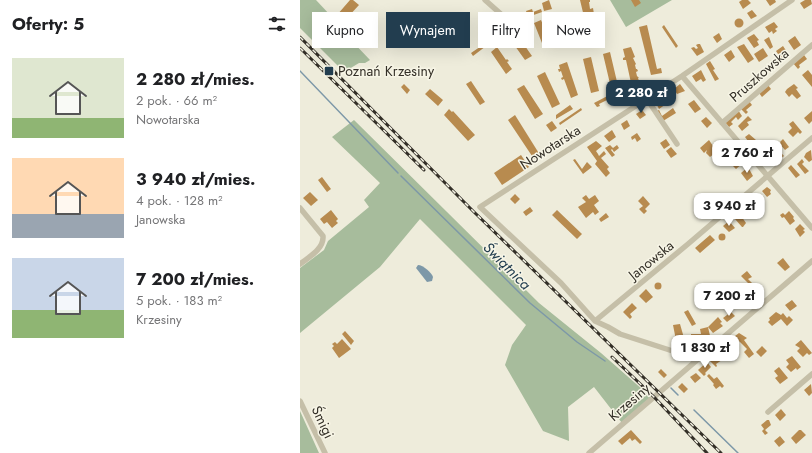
<!DOCTYPE html>
<html lang="pl">
<meta charset="utf-8">
<style>
:root{--surface:#fff;--page:#f2f2f2;--text:#202124;--muted:#757577;--accent:#223d4f}
body{margin:0;font-family:Jost,sans-serif;background:var(--page);color:var(--text);height:100vh;display:flex;flex-direction:column;font-size:15px;white-space:nowrap}
*{box-sizing:border-box;margin:0}
p{font-size:13px;color:var(--muted)}
.icon{flex:none;width:22px;height:22px;fill:none;stroke:currentColor;stroke-width:2;stroke-linecap:round;stroke-linejoin:round}
.map{position:relative;flex:1;overflow:hidden}
.panel{display:flex;flex-direction:column;background:var(--surface);width:300px}
.panel>*{flex:none}
.guide{position:absolute;left:12px;top:12px;width:380px;height:36px;display:flex;gap:8px}
.price{position:absolute;translate:-50% -34px;padding:0 9px;border-radius:8px;background:#fff;color:#222;font-size:13px;line-height:26px;filter:drop-shadow(0 1px 2px #0008)}
.price::after{content:'';position:absolute;left:50%;top:24px;width:12px;height:9px;margin-left:-6px;background:inherit;clip-path:polygon(0 0,100% 0,50% 100%)}
.price.active{background:var(--accent);color:#fff}
ul{padding:0;list-style:none}
li{display:flex;align-items:center;gap:12px;height:100px;padding:0 12px}
li span{display:grid;place-items:center;flex:none;width:112px;height:80px;border-radius:0px;color:#555}
li>.icon{margin-inline-start:auto}
span .icon{width:48px;height:48px;fill:#fffc;stroke-width:1}
li b{font-size:17px}
h2{display:flex;justify-content:space-between;align-items:center;height:48px;padding:0 12px;font-size:17px}
.chip{padding:0 14px;border-radius:0px;background:var(--surface);box-shadow:0 4px 16px #0002;font-size:14px;line-height:36px}
.chip.active{background:var(--accent);color:#fff}
main{display:flex;flex:1;min-height:0}
.map>svg:first-child{display:block}
.green{fill:#a7bc9c}
.water{fill:#7d98a8}
.lines{fill:none;stroke-linecap:round;stroke-linejoin:round}
.stream{stroke:#7d98a8;stroke-width:1.5}
.building{fill:#b88b4f}
.minor{stroke:#c5bfa8;stroke-width:5.5}
.rail-casing{stroke:#332f27;stroke-width:3}
.rail{stroke:#f7f5e6;stroke-width:1.5;stroke-dasharray:4.5;stroke-linecap:butt}
.poi-dot{fill:#223d4f;stroke:#f7f5e6;stroke-width:1.5}
.labels{text-anchor:middle;dominant-baseline:central;stroke-width:3;stroke-linejoin:round;paint-order:stroke}
.poi-label{font-size:14px;fill:#332f27;stroke:#f7f5e6;text-anchor:start}
.street-label{font-size:14px;fill:#332f27;stroke:#f7f5e6}
.water-label{font-size:15px;font-style:italic;fill:#223d4f;stroke:#f7f5e6}
</style>
<main>
<section class="panel">
<h2>Oferty: 5<svg class="icon" aria-label="filters" viewBox="0 0 24 24"><path d="M4 7h16M4 17h16"/><circle cx="9" cy="7" r="2"/><circle cx="15" cy="17" r="2"/></svg></h2>
<ul>
<li><span style="background:linear-gradient(#dfe7d0 75%,#8fb573 0)"><svg class="icon" aria-label="home" viewBox="0 0 24 24"><path d="M3 11l9-7 9 7M6 9v11h12V9"/></svg></span><div><b>2 280 zł/mies.</b><p>2 pok. · 66 m²</p><p>Nowotarska</p></div></li>
<li><span style="background:linear-gradient(#ffd9b3 70%,#9aa5b1 0)"><svg class="icon" aria-label="home" viewBox="0 0 24 24"><path d="M3 11l9-7 9 7M6 9v11h12V9"/></svg></span><div><b>3 940 zł/mies.</b><p>4 pok. · 128 m²</p><p>Janowska</p></div></li>
<li><span style="background:linear-gradient(#c9d6e8 65%,#8fb573 0)"><svg class="icon" aria-label="home" viewBox="0 0 24 24"><path d="M3 11l9-7 9 7M6 9v11h12V9"/></svg></span><div><b>7 200 zł/mies.</b><p>5 pok. · 183 m²</p><p>Krzesiny</p></div></li>
</ul>
</section>
<div class="map">
<svg width="512" height="453" viewBox="0 0 512 453">
<rect width="100%" height="100%" fill="#eeecdb"/>
<path class="green" d="M0,0H16L46,32L50,39L70,60L65,63H59L44,72L0,28Z
M310,0H372L326,27Z
M54,120L239,303L301,353L351,397L322,423L294,387L268,407L269,441L243,431L205,365L212,345L226,325L120,219L80,267L0,333V268L24,250L28,241L69,207L64,200L80,183L32,137Z
M0,411L19,453H0Z"/>
<path class="water" d="M118,265C123,265 132,273 133,277L132,281L127,282L116,268Z"/>
<g class="lines">
<path class="stream" d="M0,71L98,173
M101,176L230,303L277,342L305,361
M371,388L378,395
M394,410L438,453"/>
</g>
<path class="building" d="M50,0H53L59,5L47,18L49,20L46,23L37,15Z
M249,0L252,9L244,11L242,3Z
M280,0H290V2H289L290,9L293,8L294,14H292L294,23L286,25Z
M331,0H339L341,3L335,7Z
M442,0H448L451,3L443,9L439,2Z
M466,0H475L476,2L470,6Z
M505,0H511L512,4L504,9L500,3Z
M232,9L233,12L241,9L242,12L228,17L226,11Z
M452,10L457,16L451,19L447,13Z
M268,12L274,38L266,40L260,14Z
M434.5 23a4.5 4.5 0 1 1 9 0a4.5 4.5 0 1 1-9 0Z
M241,20L251,44L244,48L234,23Z
M207,22L213,28L205,33L203,31L207,28L205,24Z
M474,22L478,27L475,29L477,31L473,34L472,31L469,33L465,27Z
M347,25L357,69L361,68L362,73L351,75L339,27Z
M364,25L378,46L376,48L362,27Z
M419,33L422,39L417,43L413,37Z
M217,34L223,44L225,43L226,45L225,46L232,56L225,60L210,39Z
M454,34L459,40L457,41L459,45L454,48L447,38Z
M495,36L501,45L494,50L488,41Z
M469,37L473,47L470,49L464,40Z
M193,38L194,40L173,56L171,53Z
M398,44H400L404,52L397,56L391,48L394,47L396,49L398,48L396,45Z
M444,44L454,59L448,63L437,47Z
M483,46L489,55L482,60L476,51Z
M197,47L206,60L207,59L209,61L207,62L212,69L206,74L191,52Z
M331,47L335,57L333,58L336,64L335,65L336,69H337L338,71L336,72L337,76L339,78H338L339,81L331,83L326,60H323V58L325,57L323,49Z
M463,48L468,56L459,62L454,54Z
M431,50L435,57L429,62L424,55Z
M310,52L318,86L311,88L303,54Z
M504,55L507,59L499,65L500,67L498,69L493,63Z
M291,57L299,91L291,93L283,59Z
M410,61L415,69L413,70L419,79L415,81L406,64Z
M267,62L278,95L271,98L264,79L262,80L261,78L263,77L261,71L259,72L258,69H260L259,65Z
M401,70L406,80L403,82L401,79L396,82L392,76Z
M508,70L512,75V87L502,75Z
M245,72L260,104L252,108L237,76Z
M171,81L185,102L180,105L166,84Z
M104,84L110,90L107,94L101,87Z
M380,84L385,91L377,94L374,89Z
M494,84L498,88L496,89L501,96L497,99L492,94L489,97L485,92L487,89Z
M224,85L243,114L235,119L217,89Z
M468,85L471,89L462,97L459,93Z
M130,89L143,100L138,106L125,94Z
M328,89L333,97L326,101L321,94Z
M317,91L319,94L299,104L300,106L297,107L294,103Z
M364,95L369,102L359,109L355,101Z
M394,100L401,109L395,113L388,104Z
M449,101L452,105L446,110L448,112L446,114L441,109Z
M270,105L273,109L256,119V115Z
M281,108L282,110L260,125L259,123Z
M373,108L376,113L363,121L357,111L359,110L362,116Z
M149,109L152,112L153,111L175,135L168,141L144,115Z
M342,110L346,115L340,119L336,114Z
M438,110L442,116L438,120L436,117L431,122L433,124L429,127L425,122Z
M512,111V121L509,124L504,118Z
M215,115L240,155L234,159L208,120Z
M448,116L452,120L447,122L449,125L442,131L438,126Z
M406,117L412,123L407,128L401,121Z
M327,120L330,126L324,130L321,124Z
M252,121L257,128L251,132L246,125Z
M493,121L502,132L500,134L498,132L493,137L488,132L492,128L489,124Z
M312,130L316,137L309,142L304,136Z
M337,133L341,139L337,142L335,138L332,140L331,137Z
M449,134L456,140L451,144L447,142L448,141L445,137Z
M366,139L370,145L364,149L360,143Z
M483,139L489,147L485,150L479,143Z
M409,140L413,146L417,143L421,148L410,157L406,153L407,150L404,153L400,148Z
M296,141L302,146L296,151L298,154L299,156L304,151L306,154L301,158L309,167L307,169L310,173L306,177L295,164L297,161L287,147Z
M310,145L313,148L317,145L319,148L314,152L312,149L311,150L315,155L312,157L305,148Z
M429,146L433,151L429,155L425,151Z
M475,146L484,156L480,159L471,149Z
M371,147L377,154L371,158L366,151Z
M461,147L466,155L461,159L455,152Z
M511,150L512,160L509,162L504,157L506,153Z
M221,155L229,167L202,185L194,173Z
M275,159L282,169L287,162L292,167L283,174L273,160Z
M440,159L443,163L436,169L433,166Z
M502,159L504,162L502,164L509,171L505,174L497,164Z
M491,165L500,175L496,178L488,168Z
M448,167L453,176L447,181L441,173Z
M22,177L31,189L27,192L18,180Z
M467,187L471,190L470,192L471,194L467,197L462,191Z
M10,192L18,200L11,206L3,198Z
M215,194L220,199L215,204L210,199Z
M458,194L464,202L461,205L459,203L457,205L452,199Z
M286,195L289,199L295,195L299,201L294,205L299,212L295,215L293,212L286,218L278,207L286,202L282,198Z
M343,196L350,204L345,209L347,211L344,214L339,209L343,206L338,201Z
M447,203L453,209L445,216L441,211Z
M230,207L233,211L226,216L223,212Z
M31,210L38,219L36,221L38,223L32,228L27,222L24,224L20,219Z
M257,210L282,234L277,239L252,215Z
M489,211L494,217L493,218L495,221L490,225L484,217L482,218L480,215L483,213L485,215Z
M306,213L309,217L301,222L299,219Z
M439,213L446,223L443,227H442L435,219Z
M429,221L435,228L429,232L423,226Z
M500,224L505,229L503,230L505,232L500,237L495,229Z
M418.5 237a3.5 3.5 0 1 1 7 0a3.5 3.5 0 1 1-7 0Z
M410,235L415,240L400,253L395,248Z
M483,258L490,267L485,271L477,263Z
M447,271L452,277L448,279L452,283L450,285L441,276Z
M354.5 286a3.5 3.5 0 1 1 7 0a3.5 3.5 0 1 1-7 0Z
M460,285L464,290L456,297L451,292L453,290L451,288L454,286L456,288Z
M346,289L353,297L346,303L339,296Z
M492,300L497,306L490,311L485,305Z
M332,303L337,308L330,314L332,317L330,319L323,312Z
M388,310L396,324L392,326L384,312Z
M431,312L435,316L427,322L423,318Z
M476,312L481,315L483,313L487,318L489,316L493,320L487,326L481,319L472,326L468,322L470,320L469,318Z
M418,317L422,322L420,323L423,326L413,333L408,327Z
M380,324L384,338L376,340L373,325Z
M408,327L411,340L390,345L388,337L391,336V334H401L400,329Z
M45,331L54,341L51,345L42,334Z
M439,333L447,338L444,340L454,354L449,358L444,352L447,349L439,341L435,344L431,339Z
M42,339L51,349L39,358L32,348L34,346L32,344L35,342L37,344Z
M501,340L512,353L509,355L507,353L503,357L497,351L500,348L495,345Z
M428,344L432,350L424,355L426,357L424,359L419,353Z
M462,346L467,351L461,357L456,352Z
M417,354L422,360L416,364L417,366L416,367L410,361Z
M492,356L501,367L497,370L496,368L491,372L486,367L489,364L486,360Z
M407,362L411,367L405,373L406,374L404,376L398,370Z
M479,367L488,378L480,384L475,378L478,376L474,371Z
M361,369L367,375L364,378L358,372Z
M396,373L401,378L395,383L390,377Z
M409,374L414,379L417,377L424,386L422,388L420,386L416,389L413,385L414,384L407,376Z
M382,383L388,389L384,393L378,387Z
M511,384L512,393L509,396L504,390Z
M481,409L486,415L480,421L475,415Z
M467,420H469L471,425L465,430L468,433L465,435L462,431L464,429L461,425Z
M331,430L342,442L340,444L335,439L332,441L330,438L322,445L318,441Z
M499,430H501L506,435L496,444L491,438Z
M480,436L485,442L479,447L474,441Z"/>
<g class="lines">
<path class="minor" d="M185,0L219,30
M382,76L512,228
M347,99L377,144
M422,123L512,45
M0,208L23,236C24,249 9,257 0,264
M295,321L388,244L512,138
M396,361L385,355L320,334L308,327L295,321L261,283L180,207L382,76L492,0
M0,401L25,453
M468,412L512,374
M289,453L512,261"/>
<g class="rail-casing">
<path id="rail" d="M0,37L173,211L421,453
M0,48L124,170
M312,357L354,397L407,453"/>
</g>
<use href="#rail" class="rail"/>
</g>
<rect class="poi-dot" x="24" y="66" width="10" height="10" rx="2"/>
<g class="labels">
<g class="poi-label">
<text x="38" y="71">Poznań Krzesiny</text>
</g>
<g class="street-label">
<text transform="translate(459 75) rotate(-41)">Pruszkowska</text>
<text transform="translate(250 147) rotate(-33)">Nowotarska</text>
<text transform="translate(351 260) rotate(-39)">Janowska</text>
<text transform="translate(329 402) rotate(-41)">Krzesiny</text>
<text transform="translate(23 422) rotate(65)">Śmigi</text>
</g>
<g class="water-label">
<text transform="translate(207 266) rotate(45)">Świątnica</text>
</g>
</g>
</svg>
<b class="price active" style="left:341px;top:114px">2 280 zł</b>
<b class="price" style="left:447px;top:174px">2 760 zł</b>
<b class="price" style="left:429px;top:227px">3 940 zł</b>
<b class="price" style="left:429px;top:317px">7 200 zł</b>
<b class="price" style="left:405px;top:369px">1 830 zł</b>
<div class="guide">
<a class="chip">Kupno</a>
<a class="chip active">Wynajem</a>
<a class="chip">Filtry</a>
<a class="chip">Nowe</a>
</div>
</div>
</main>
